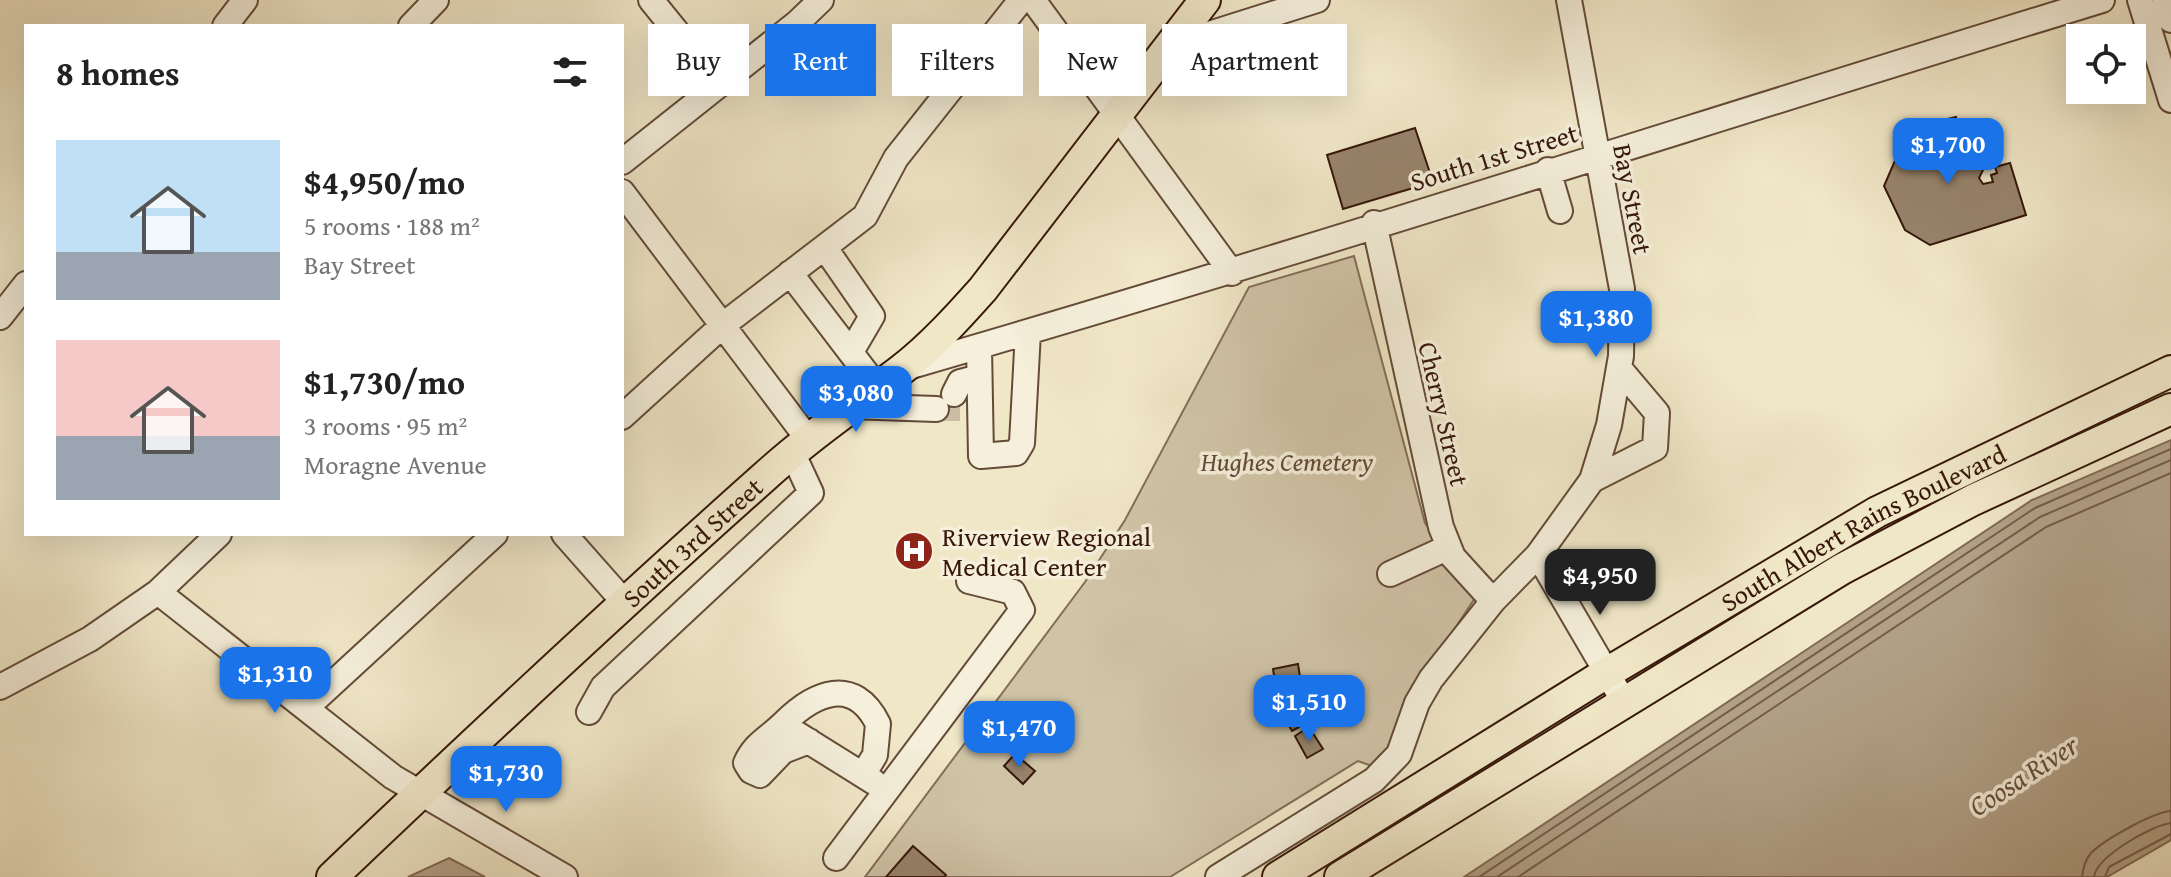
<!DOCTYPE html>
<meta charset="utf-8">
<style>
:root{--surface:#fff;--page:#f2f2f2;--text:#222;--muted:#767676;--accent:#1a73e8}
body{margin:0;font-family:"Gentium Book Plus",serif;background:var(--page);color:var(--text);height:100vh;display:flex;flex-direction:column;font-size:30px;white-space:nowrap}
*{box-sizing:border-box;margin:0}
p{font-size:26px;color:var(--muted)}
.icon{flex:none;width:44px;height:44px;fill:none;stroke:currentColor;stroke-width:2;stroke-linecap:round;stroke-linejoin:round}
.map{position:relative;flex:1;overflow:hidden}
.side{position:absolute;left:24px;top:24px;width:600px;height:512px;display:flex;flex-direction:column;background:var(--surface);border-radius:0px;box-shadow:0 8px 32px #0002}
.side>*{flex:none}
.banner{position:absolute;left:648px;top:24px;width:760px;height:72px;display:flex;gap:16px}
.controls{position:absolute;left:2066px;top:24px;display:grid;gap:16px}
.controls a{display:grid;place-items:center;width:80px;height:80px;border-radius:0px;background:var(--surface);box-shadow:0 8px 32px #0002;font-size:40px}
.price{position:absolute;translate:-50% -68px;padding:0 18px;border-radius:16px;background:var(--accent);color:#fff;font-size:26px;line-height:52px;filter:drop-shadow(0 2px 4px #0008)}
.price::after{content:'';position:absolute;left:50%;top:48px;width:24px;height:18px;margin-left:-12px;background:inherit;clip-path:polygon(0 0,100% 0,50% 100%)}
.price.current{background:#222;color:#fff}
ul{padding:0;list-style:none}
li{display:flex;align-items:center;gap:24px;height:200px;padding:0 32px}
li span{display:grid;place-items:center;flex:none;width:224px;height:160px;border-radius:0px;color:#555}
li>.icon{margin-inline-start:auto}
span .icon{width:96px;height:96px;fill:#fffc;stroke-width:1}
li b{font-size:34px}
h2{display:flex;justify-content:space-between;align-items:center;height:96px;padding:0 32px;font-size:34px}
.chip{padding:0 28px;border-radius:0px;background:var(--surface);box-shadow:0 8px 32px #0002;font-size:28px;line-height:72px}
.chip.current{background:var(--accent);color:#fff}
.map>svg:first-child{display:block}
.green{fill:#d0c4a7;stroke:#836e58;stroke-width:2}
.water{fill:#b1a086;stroke:#806954;stroke-width:2}
.lines{fill:none;stroke-linecap:round;stroke-linejoin:round}
.shore{stroke:#745c48;stroke-width:2}
.building{fill:#97836c;stroke:#361709;stroke-width:2}
.minor-tunnel{stroke:#cbbda1;stroke-width:24;stroke-dasharray:24 12;stroke-linecap:butt}
.minor-casing{stroke:#644b38;stroke-width:28}
.major-casing{stroke:#361709;stroke-width:34}
.minor{stroke:#f5efdb;stroke-width:24}
.major{stroke:#f0e7c7;stroke-width:30}
.labels{text-anchor:middle;dominant-baseline:central;stroke-width:7;stroke-linejoin:round;paint-order:stroke}
.street-label{font-size:26px;fill:#361709;stroke:#f5efdb}
.park-label{font-size:26px;font-style:italic;fill:#644b38;stroke:#f5efdb}
.poi-label{font-size:26px;fill:#361709;stroke:#f5efdb;text-anchor:start}
.water-label{font-size:28px;font-style:italic;fill:#674e3b;stroke:#f5efdb}
</style>
<div class="map">
<svg width="2171" height="877" viewBox="0 0 2171 877">
<rect width="100%" height="100%" fill="#f0e7c7"/>
<filter id="stains"><feTurbulence type="fractalNoise" baseFrequency=".0025" numOctaves="4"/><feColorMatrix values="0 0 0 0 .2 0 0 0 0 .09 0 0 0 0 .02 0 0 0 .5 -.17"/></filter>
<radialGradient id="worn" r=".72"><stop offset=".6" stop-color="#630" stop-opacity="0"/><stop offset="1" stop-color="#630" stop-opacity=".3"/></radialGradient>
<path class="green" d="M1354,256L1425,523L1477,595L1414,690L1401,733L1372,766L1358,761L1170,877H865L1085,582L1125,520L1249,287Z"/>
<path class="water" d="M2171,440V840L2107,877H1464L2032,500Z
M449,858L485,877H408Z"/>
<g class="lines">
<path class="shore" d="M1479,877L2035,508L2171,449
M1497,877L2040,517L2171,460
M1518,877L2046,527L2171,473
M2082,877C2083,868 2085,860 2091,853C2104,840 2153,812 2171,811
M2094,877C2096,857 2152,825 2171,823
M2105,877L2109,867L2171,834"/>
</g>
<path class="building" d="M1956,117L1966,147L1979,155L1985,166L1979,178L1983,184L1993,182L1991,175L1997,173L1995,167L2010,163L2026,215L1930,245L1905,230L1884,186L1900,149L1919,126Z
M1415,128L1433,182L1343,209L1327,155Z
M1298,664L1302,690L1277,695L1273,669Z
M1295,701L1307,723L1292,731L1280,710Z
M1309,727L1323,749L1307,758L1295,736Z
M1015,754L1035,771L1023,784L1004,766Z
M913,846L946,875L944,877H886Z"/>
<g class="lines">
<path class="minor-tunnel" d="M936,409H970"/>
<g class="minor-casing">
<path id="minor" d="M651,0L719,84
M1033,0L1232,273
M2140,0L2171,100
M2165,0L2171,20
M225,26L245,0
M411,26L436,0
M1168,47L1317,0
M622,162L797,23L821,0
M1548,170L1560,211
M622,192L808,439
M1374,223L1441,527L1453,557L1493,601
M825,248L872,316L851,352
M790,273L877,387
M0,317L26,284
M979,347L981,456L1016,453L1022,443L1028,332
M908,367C1308,251 1704,122 2102,0
M954,394L960,382L979,377
M849,406L936,409
M622,417L723,325L865,216L896,158L1021,0
M1592,480L1655,448L1657,413L1619,368
M564,534L625,603
M1538,555L1624,702
M1390,574L1449,547
M158,592L393,777L565,877
M0,687L90,639L158,592L219,534
M306,708L495,534
M589,712L603,687L811,493L792,452
M797,734L874,782
M809,741L783,751L760,775L751,771L746,763C755,743 769,738 784,723C814,693 854,675 878,724L875,755L863,775
M836,858L1022,610L1013,592L969,581
M1218,877L1374,780L1399,754L1417,703L1431,679L1493,601L1538,555L1592,480L1609,425L1621,356L1622,289L1569,0"/>
</g>
<g class="major-casing">
<g id="major">
<path id="s1" d="M332,877C474,742 617,608 763,478C807,438 854,406 901,370C931,347 958,317 983,289L1205,0"/>
<path id="s2" d="M1278,877L1605,674L1877,512L2171,371"/>
<path d="M1340,877L1842,569L1973,500L2171,409"/>
</g>
</g>
<use href="#minor" class="minor"/>
<use href="#major" class="major"/>
</g>
<defs>
<g id="hospital-disc" transform="scale(2)"><circle r="9.5" fill="#8f2418" stroke="#f5efdb"/><path d="M-5-5h3v3.5h4V-5h3V5h-3V1.5h-4V5h-3Z" fill="#fff"/></g>
</defs>
<g fill-rule="evenodd">
<use href="#hospital-disc" x="914" y="551"/>
</g>
<g class="labels">
<g class="street-label">
<text transform="translate(1494 157) rotate(-17)">South 1st Street</text>
<text transform="translate(1633 199) rotate(79)">Bay Street</text>
<text transform="translate(1444 414) rotate(77)">Cherry Street</text>
<text stroke="none"><textPath href="#s2" startOffset="682">South Albert Rains Boulevard</textPath></text>
<text stroke="none"><textPath href="#s1" startOffset="492">South 3rd Street</textPath></text>
</g>
<g class="park-label">
<text x="1287" y="461">Hughes Cemetery</text>
</g>
<g class="poi-label">
<text x="942" y="536">Riverview Regional<tspan x="942" dy="30">Medical Center</tspan></text>
</g>
<g class="water-label">
<text transform="translate(2023 775) rotate(-33)">Coosa River</text>
</g>
</g>
<rect width="100%" height="100%" filter="url(#stains)"/>
<rect width="100%" height="100%" fill="url(#worn)"/>
</svg>
<div class="controls">
<a><svg class="icon" aria-label="locate" viewBox="0 0 24 24"><circle cx="12" cy="12" r="6"/><path d="M12 2v4M12 18v4M2 12h4M18 12h4"/></svg></a>
</div>
<b class="price" style="left:1948px;top:186px">$1,700</b>
<b class="price" style="left:1596px;top:359px">$1,380</b>
<b class="price" style="left:856px;top:434px">$3,080</b>
<b class="price current" style="left:1600px;top:617px">$4,950</b>
<b class="price" style="left:275px;top:715px">$1,310</b>
<b class="price" style="left:1309px;top:743px">$1,510</b>
<b class="price" style="left:1019px;top:769px">$1,470</b>
<b class="price" style="left:506px;top:814px">$1,730</b>
<div class="banner">
<a class="chip">Buy</a>
<a class="chip current">Rent</a>
<a class="chip">Filters</a>
<a class="chip">New</a>
<a class="chip">Apartment</a>
</div>
<section class="side">
<h2>8 homes<svg class="icon" aria-label="filters" viewBox="0 0 24 24"><path d="M4 7h16M4 17h16"/><circle cx="9" cy="7" r="2"/><circle cx="15" cy="17" r="2"/></svg></h2>
<ul>
<li><span style="background:linear-gradient(#bfe0f5 70%,#9aa5b1 0)"><svg class="icon" aria-label="home" viewBox="0 0 24 24"><path d="M3 11l9-7 9 7M6 9v11h12V9"/></svg></span><div><b>$4,950/mo</b><p>5 rooms · 188 m²</p><p>Bay Street</p></div></li>
<li><span style="background:linear-gradient(#f6c9c9 60%,#9aa5b1 0)"><svg class="icon" aria-label="home" viewBox="0 0 24 24"><path d="M3 11l9-7 9 7M6 9v11h12V9"/></svg></span><div><b>$1,730/mo</b><p>3 rooms · 95 m²</p><p>Moragne Avenue</p></div></li>
</ul>
</section>
</div>
